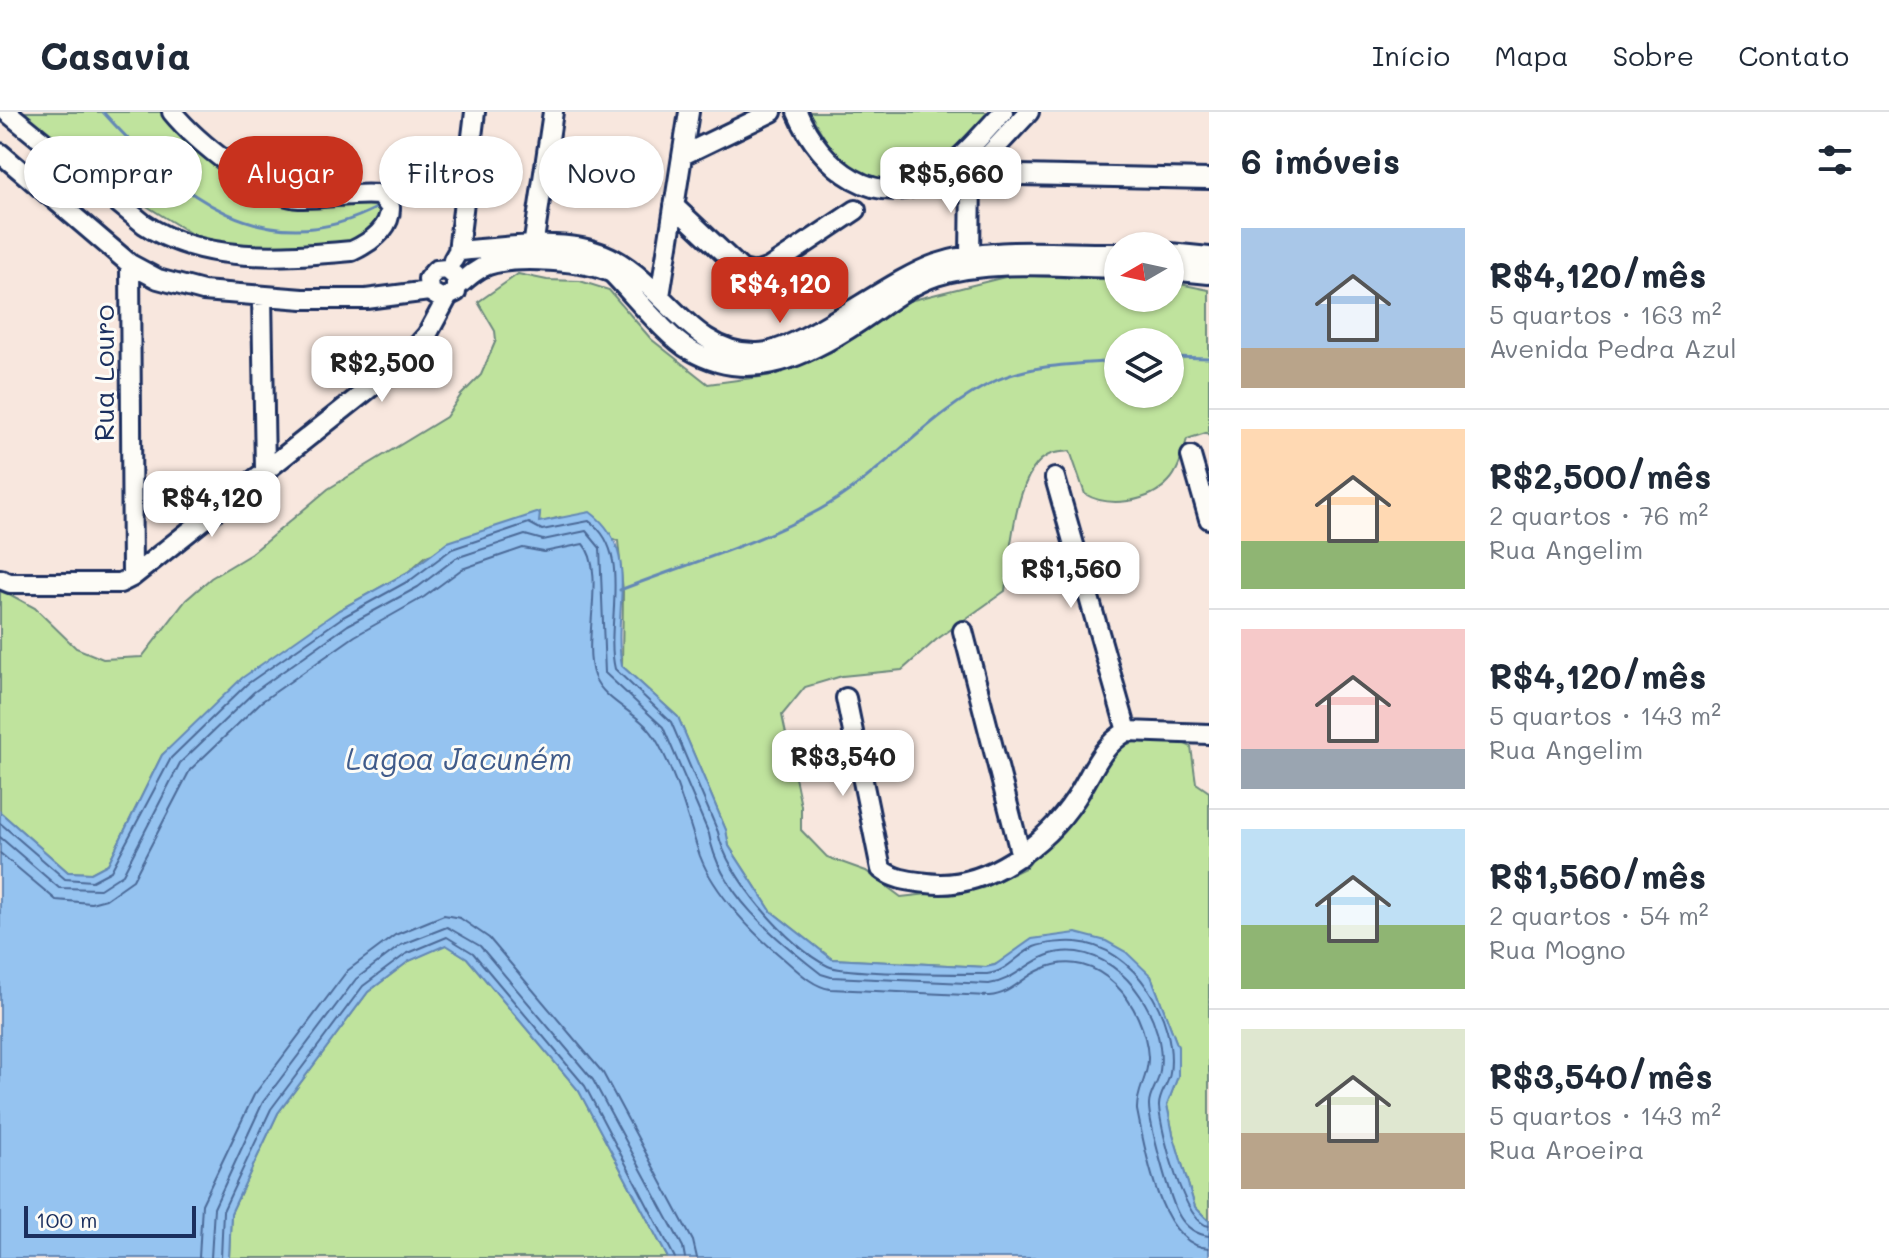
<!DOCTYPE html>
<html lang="pt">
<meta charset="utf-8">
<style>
:root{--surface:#fff;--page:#f2f2f3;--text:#1f2937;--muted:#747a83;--line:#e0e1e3;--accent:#c8321e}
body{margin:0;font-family:Mali,sans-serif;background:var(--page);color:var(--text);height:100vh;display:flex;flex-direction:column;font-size:30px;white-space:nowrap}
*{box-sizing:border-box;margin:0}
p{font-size:26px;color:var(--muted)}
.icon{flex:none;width:44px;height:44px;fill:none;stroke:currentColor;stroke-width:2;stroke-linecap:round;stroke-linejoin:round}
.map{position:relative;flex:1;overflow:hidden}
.sheet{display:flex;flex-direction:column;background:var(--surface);width:680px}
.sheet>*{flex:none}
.banner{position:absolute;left:24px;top:24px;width:760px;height:72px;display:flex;gap:16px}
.needle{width:52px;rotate:261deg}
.tools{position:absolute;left:1104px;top:120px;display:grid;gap:16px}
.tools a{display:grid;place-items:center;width:80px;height:80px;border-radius:50%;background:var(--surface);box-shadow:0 2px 6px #0004;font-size:40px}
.scale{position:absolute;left:24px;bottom:20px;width:172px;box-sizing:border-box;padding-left:8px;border:4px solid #1b2f5e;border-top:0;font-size:22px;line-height:28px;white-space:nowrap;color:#1b2f5e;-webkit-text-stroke:6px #fdfcf7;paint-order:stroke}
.price{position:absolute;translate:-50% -68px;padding:0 18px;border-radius:16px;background:#fff;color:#222;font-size:26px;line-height:52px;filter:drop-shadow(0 2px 4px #0008)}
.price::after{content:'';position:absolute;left:50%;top:48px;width:24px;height:18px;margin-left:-12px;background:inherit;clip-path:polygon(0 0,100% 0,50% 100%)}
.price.active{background:var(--accent);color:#fff}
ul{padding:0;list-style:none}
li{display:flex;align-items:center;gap:24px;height:200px;padding:0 32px}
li+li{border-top:2px solid var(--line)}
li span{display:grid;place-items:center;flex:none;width:224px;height:160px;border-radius:0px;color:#555}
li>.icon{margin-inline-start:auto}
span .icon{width:96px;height:96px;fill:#fffc;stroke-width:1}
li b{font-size:34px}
h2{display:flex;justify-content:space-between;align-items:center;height:96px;padding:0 32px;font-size:34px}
.pill{padding:0 28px;border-radius:36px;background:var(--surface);box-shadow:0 2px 6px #0004;font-size:28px;line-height:72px}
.pill.active{background:var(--accent);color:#fff}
header{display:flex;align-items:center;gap:48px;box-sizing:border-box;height:112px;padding:0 40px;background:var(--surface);border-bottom:2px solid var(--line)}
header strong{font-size:38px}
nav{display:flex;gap:44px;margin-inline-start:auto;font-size:28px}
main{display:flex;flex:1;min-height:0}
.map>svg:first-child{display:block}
.green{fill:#bfe39d;stroke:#6d897e;stroke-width:2;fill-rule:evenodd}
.water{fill:#95c3f0;stroke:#6488b6;stroke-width:2}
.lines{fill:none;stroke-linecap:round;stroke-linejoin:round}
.shore{stroke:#4c6a98;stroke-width:2}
.stream{stroke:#6488b6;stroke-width:3}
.minor-casing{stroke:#1b2f5e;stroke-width:24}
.minor{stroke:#fdfcf7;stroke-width:18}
.labels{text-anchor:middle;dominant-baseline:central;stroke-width:6;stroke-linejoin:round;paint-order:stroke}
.street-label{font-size:28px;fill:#1b2f5e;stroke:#fdfcf7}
.water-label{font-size:30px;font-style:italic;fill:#405b8a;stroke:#fdfcf7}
</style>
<header>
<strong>Casavia</strong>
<nav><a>Início</a><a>Mapa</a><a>Sobre</a><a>Contato</a></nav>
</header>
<main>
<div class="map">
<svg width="1209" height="1146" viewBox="0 0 1209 1146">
<rect width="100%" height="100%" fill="#f8e7de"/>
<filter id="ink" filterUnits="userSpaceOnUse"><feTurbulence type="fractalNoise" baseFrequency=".0125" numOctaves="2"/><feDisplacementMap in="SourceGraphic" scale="16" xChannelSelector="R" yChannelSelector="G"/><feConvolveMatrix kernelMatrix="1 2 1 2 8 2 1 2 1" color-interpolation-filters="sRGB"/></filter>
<g filter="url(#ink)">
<path class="green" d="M13,0H171L287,93L373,89L387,101L359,145L227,144L79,52Z
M809,0H1007C983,38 959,58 915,71C897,77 870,71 851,70Z
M518,162L547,168L580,169L609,178L651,227L708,272L774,263L836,238L909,189L1013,163L1118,168V186H1170V170L1209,178V324L1206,321L1187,327C1183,340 1179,359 1169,369C1149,391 1108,396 1085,382L1070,339C1064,340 1057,340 1051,342C1014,355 1010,445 1005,479L936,528L902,558L842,564L805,575L782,603L801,694V718L827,745L866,759L901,785L983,776L1027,755L1116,637C1138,626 1170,622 1191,635L1196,671L1209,680V1109L1195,1095L1173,1022L1167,993L1178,964V935L1151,864L1050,825C1022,828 1010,852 986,855L832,847L771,799L729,734L726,718L678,605L622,554L623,479L618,429L560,405L539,411L540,401L426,444L408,460L339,498L301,528L162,643L108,752L91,761L68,760L0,700V477L35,496L76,536L103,547L142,545L186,488L211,466L251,442L328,377L446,305L461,283L481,263L496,228L495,219L478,190ZM1118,230H1170V282H1118Z
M446,832L467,846L579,979L668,1146H229L231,1101L278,1001L368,880L409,849Z"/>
<path class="water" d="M540,400L539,410L590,400C643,439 611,499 622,554L678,605L726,718L729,734L771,799L832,847L986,855L995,853L1032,827L1076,821L1106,829L1126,840L1151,864L1178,935V964L1167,993L1173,1022L1195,1095L1209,1109V1146H668L579,979L467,846L446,833L409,849L368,880L278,1001L231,1101L229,1146H0V700L68,760L91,761L108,752L162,643L242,566L339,498L408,460L448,430Z"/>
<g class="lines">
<path class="shore" d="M0,711L65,767L92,769L111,759L171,646L247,572L343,505L412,467L452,437L529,411L542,418L589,409C634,441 604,510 615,557L671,610L718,720C725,762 789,836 828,854C844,862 962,862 987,862C1007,860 1017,843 1034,835C1044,831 1066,829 1076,830C1134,834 1178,907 1170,961C1169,972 1158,983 1159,995C1161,1020 1184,1111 1209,1114
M0,725L59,776L100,777L123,762L180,651L254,580L348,513L418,475L456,446L525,423L543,428L586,419L600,436L605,561L663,615L709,722C719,782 777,827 821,862L831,865L989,872C1022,868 1035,835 1077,840C1128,847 1167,910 1160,959C1159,971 1149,981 1149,993C1149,1011 1170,1090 1180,1105C1186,1115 1197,1123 1209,1124
M0,741L56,788L91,791L106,787L133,768L190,658L261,590L355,524L424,485L462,457L523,436L544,440L583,432C607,459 581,529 594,564C604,590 640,601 654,624C676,660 687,705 700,744C714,781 754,823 784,847C798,859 812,874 830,877L989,884C1012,882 1022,865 1042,857C1099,832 1145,894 1148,945C1149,964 1136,979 1137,998C1145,1037 1160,1134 1209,1136
M199,1146L202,1092L254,983L347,859L395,823L444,803L460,806L489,826L603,961L693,1129L697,1146
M211,1146L214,1096L263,990L356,867L401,833L447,815L480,834L593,968L683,1135L685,1146
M221,1146L223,1099L271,997L363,874L406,842L447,825L473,841L585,974L675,1146"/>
<path class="stream" d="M103,0C178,83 266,156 380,94
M1170,245L1209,246
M620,478C687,452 757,432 819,398C883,363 930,299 997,268C1033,252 1080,252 1118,249"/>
<g class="minor-casing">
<path id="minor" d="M7,0L144,112C203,152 283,145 352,139C369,131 391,117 390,95L380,83C354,80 326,87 299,86C262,84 195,28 172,0
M797,0C820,55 877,102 937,64C962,47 983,21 1003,0
M0,41L130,152L158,167L203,179L303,187H366L429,179L442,187L456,180V165L447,157L436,158L428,167L429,179
M683,43L772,0
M971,62L1209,67
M674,94L742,158L755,161L769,156L856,98
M533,135L553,0
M458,139C503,136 560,125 603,142C661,165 690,244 758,241C801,240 887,169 936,152C992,133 1060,142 1118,141
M1170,141L1209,145
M970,145L971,62L1029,0
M453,148L458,139L475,0
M130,152L132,465
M1170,158L1209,162
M457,175C467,166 476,157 488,153C517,144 585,148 612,161C632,181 668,226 690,238C746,271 798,248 848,217C878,199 903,175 936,164C992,147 1060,155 1118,156
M262,184L265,357
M660,184L689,0
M1191,344L1209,407
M1055,366L1127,619
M0,467L10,471H120L132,465L405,248L427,223L447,186
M963,519L1021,744
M846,586L881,757C894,768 911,769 927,771C985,779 1046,732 1076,686C1093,660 1099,636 1127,619L1209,622"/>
</g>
<use href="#minor" class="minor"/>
</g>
</g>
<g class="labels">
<g class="street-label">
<text transform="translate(103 261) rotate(-90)">Rua Louro</text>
</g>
<g class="water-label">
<text x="459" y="646">Lagoa Jacuném</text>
</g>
</g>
</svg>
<div class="tools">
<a><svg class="needle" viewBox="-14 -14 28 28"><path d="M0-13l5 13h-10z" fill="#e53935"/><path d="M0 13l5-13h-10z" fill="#747a83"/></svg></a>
<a><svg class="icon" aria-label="layers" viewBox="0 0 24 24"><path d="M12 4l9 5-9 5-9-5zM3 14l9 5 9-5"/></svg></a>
</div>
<div class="scale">100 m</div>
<b class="price" style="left:951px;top:103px">R$5,660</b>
<b class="price active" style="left:780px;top:213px">R$4,120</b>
<b class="price" style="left:382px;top:292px">R$2,500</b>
<b class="price" style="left:212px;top:427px">R$4,120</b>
<b class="price" style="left:1071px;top:498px">R$1,560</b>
<b class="price" style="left:843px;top:686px">R$3,540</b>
<div class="banner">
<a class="pill">Comprar</a>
<a class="pill active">Alugar</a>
<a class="pill">Filtros</a>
<a class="pill">Novo</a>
</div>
</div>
<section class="sheet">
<h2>6 imóveis<svg class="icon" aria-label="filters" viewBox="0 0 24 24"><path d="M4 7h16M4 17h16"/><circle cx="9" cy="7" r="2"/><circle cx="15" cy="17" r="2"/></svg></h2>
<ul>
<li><span style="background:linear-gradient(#a9c7e8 75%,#b9a48a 0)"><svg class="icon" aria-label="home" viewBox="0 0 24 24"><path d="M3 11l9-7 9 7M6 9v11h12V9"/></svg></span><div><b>R$4,120/mês</b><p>5 quartos · 163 m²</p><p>Avenida Pedra Azul</p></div></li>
<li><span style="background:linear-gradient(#ffd9b3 70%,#8fb573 0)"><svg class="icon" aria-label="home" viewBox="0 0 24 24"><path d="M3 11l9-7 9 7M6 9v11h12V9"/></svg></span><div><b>R$2,500/mês</b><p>2 quartos · 76 m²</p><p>Rua Angelim</p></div></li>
<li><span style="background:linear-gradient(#f6c9c9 75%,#9aa5b1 0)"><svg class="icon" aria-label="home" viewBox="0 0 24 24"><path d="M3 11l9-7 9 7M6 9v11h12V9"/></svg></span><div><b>R$4,120/mês</b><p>5 quartos · 143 m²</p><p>Rua Angelim</p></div></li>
<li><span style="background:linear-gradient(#bfe0f5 60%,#8fb573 0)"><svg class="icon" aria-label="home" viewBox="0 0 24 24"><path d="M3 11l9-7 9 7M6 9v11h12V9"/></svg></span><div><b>R$1,560/mês</b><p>2 quartos · 54 m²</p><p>Rua Mogno</p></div></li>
<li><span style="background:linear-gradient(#dfe7d0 65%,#b9a48a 0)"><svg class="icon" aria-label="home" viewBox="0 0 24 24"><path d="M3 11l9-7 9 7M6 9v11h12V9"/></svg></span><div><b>R$3,540/mês</b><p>5 quartos · 143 m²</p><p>Rua Aroeira</p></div></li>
</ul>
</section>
</main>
